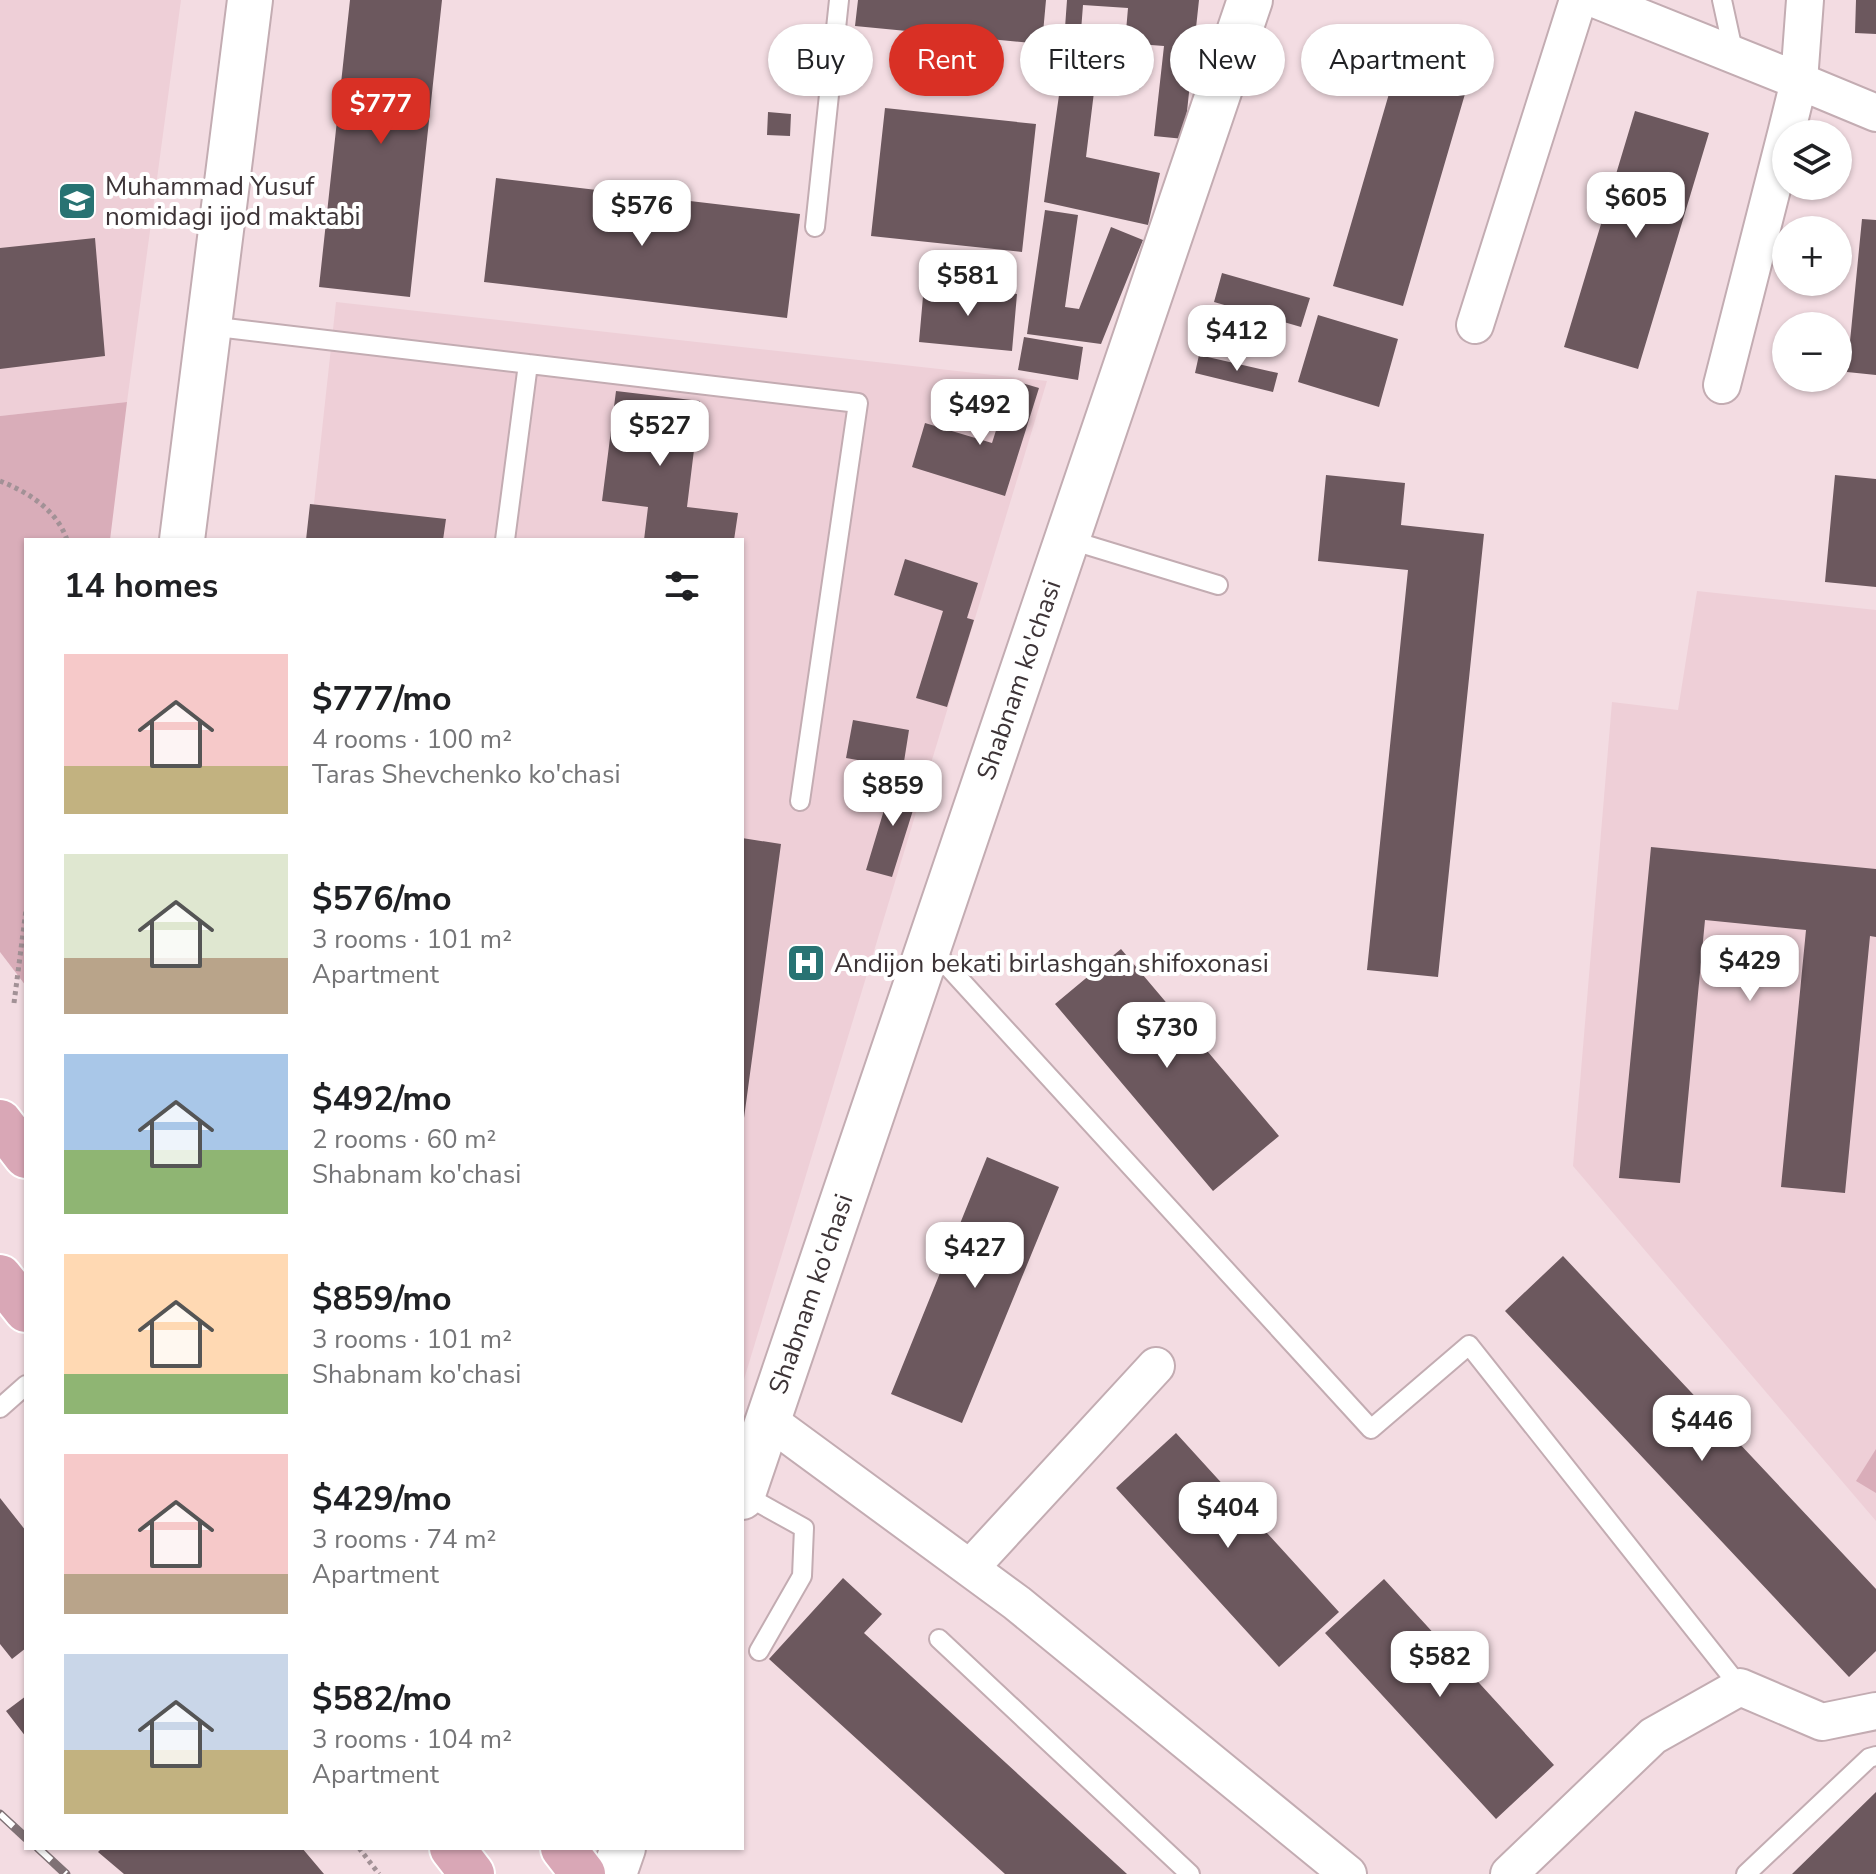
<!DOCTYPE html>
<meta charset="utf-8">
<style>
:root{--surface:#fff;--page:#f2f2f2;--text:#202124;--muted:#757577;--accent:#d93025}
body{margin:0;font-family:"Nunito Sans",sans-serif;background:var(--page);color:var(--text);height:100vh;display:flex;flex-direction:column;font-size:30px;white-space:nowrap}
*{box-sizing:border-box;margin:0}
p{font-size:26px;color:var(--muted)}
.icon{flex:none;width:44px;height:44px;fill:none;stroke:currentColor;stroke-width:2;stroke-linecap:round;stroke-linejoin:round}
.map{position:relative;flex:1;overflow:hidden}
.drawer{position:absolute;left:24px;top:538px;width:720px;height:1312px;display:flex;flex-direction:column;background:var(--surface);border-radius:0px;box-shadow:0 2px 6px #0004}
.drawer>*{flex:none}
.banner{position:absolute;left:768px;top:24px;width:760px;height:72px;display:flex;gap:16px}
.buttons{position:absolute;left:1772px;top:120px;display:grid;gap:16px}
.buttons a{display:grid;place-items:center;width:80px;height:80px;border-radius:50%;background:var(--surface);box-shadow:0 2px 6px #0004;font-size:40px}
.price{position:absolute;translate:-50% -68px;padding:0 18px;border-radius:16px;background:#fff;color:#222;font-size:26px;line-height:52px;filter:drop-shadow(0 2px 4px #0008)}
.price::after{content:'';position:absolute;left:50%;top:48px;width:24px;height:18px;margin-left:-12px;background:inherit;clip-path:polygon(0 0,100% 0,50% 100%)}
.price.active{background:var(--accent);color:#fff}
ul{padding:0;list-style:none}
li{display:flex;align-items:center;gap:24px;height:200px;padding:0 40px}
li span{display:grid;place-items:center;flex:none;width:224px;height:160px;border-radius:0px;color:#555}
li>.icon{margin-inline-start:auto}
span .icon{width:96px;height:96px;fill:#fffc;stroke-width:1}
li b{font-size:34px}
h2{display:flex;justify-content:space-between;align-items:center;height:96px;padding:0 40px;font-size:34px}
.pill{padding:0 28px;border-radius:36px;background:var(--surface);box-shadow:0 2px 6px #0004;font-size:28px;line-height:72px}
.pill.active{background:var(--accent);color:#fff}
.map>svg:first-child{display:block}
.built{fill:#eecfd7}
.green{fill:#d9adb9}
.building{fill:#6c585e}
.lines{fill:none;stroke-linecap:round;stroke-linejoin:round}
.lane-casing{stroke:#c3acb2;stroke-width:22}
.street-casing{stroke:#c3acb2;stroke-width:40}
.secondary-casing{stroke:#c3acb2;stroke-width:48}
.primary-casing{stroke:#fff;stroke-width:48}
.path{stroke:#a29196;stroke-width:5;stroke-dasharray:4 4;stroke-linecap:butt}
.lane{stroke:#fff;stroke-width:18}
.street{stroke:#fff;stroke-width:36}
.secondary{stroke:#fff;stroke-width:44}
.primary{stroke:#d9a7b6;stroke-width:44}
.rail-casing{stroke:#7f7175;stroke-width:9}
.rail{stroke:#fff;stroke-width:6;stroke-dasharray:18;stroke-linecap:butt}
.labels{text-anchor:middle;dominant-baseline:central;stroke-width:8;stroke-linejoin:round;paint-order:stroke}
.poi-label{font-size:26px;fill:#3d3437;stroke:#fff;text-anchor:start}
.street-label{font-size:26px;fill:#3d3437;stroke:#fff}
</style>
<div class="map">
<svg width="1876" height="1874" viewBox="0 0 1876 1874">
<rect width="100%" height="100%" fill="#f3dce2"/>
<path class="built" d="M0,0H181L127,402L0,416Z
M336,302L1047,381L742,1386V540H310Z
M1697,591L1876,610V1521L1573,1166L1612,702L1678,710Z"/>
<path class="green" d="M127,402L110,540H26V986L0,952V416Z
M1876,1449V1493L1856,1481Z"/>
<path class="building" d="M350,0H442L410,297L319,287Z
M858,0H1046L1042,44L855,26Z
M1067,0H1199L1184,139L1154,136L1164,46L1125,43L1128,8L1083,5L1081,31L1101,32L1099,52L1143,56L1140,89L1061,83Z
M1856,0H1876V34L1855,33Z
M1402,49L1472,70L1403,306L1333,286Z
M1060,88L1094,92L1086,157L1160,173L1148,225L1044,202Z
M885,108L1036,124L1022,252L871,236Z
M1635,111L1709,133L1638,369L1564,347Z
M768,112L791,114L790,136L767,135Z
M496,178L800,214L787,318L484,282Z
M1045,210L1078,215L1065,307L1079,309L1111,227L1143,240L1101,344L1027,334Z
M1862,219L1876,220V375L1847,372Z
M95,238L105,356L0,369V248Z
M1222,273L1310,298L1301,327L1214,302Z
M924,285L1017,294L1012,351L919,342Z
M1318,315L1398,339L1379,407L1298,382Z
M1024,337L1083,347L1078,380L1018,370Z
M1199,355L1278,373L1273,392L1195,373Z
M1012,380L1039,388L1005,496L912,467L925,423L992,443Z
M616,391L700,401L687,507L738,513L734,540H644L648,507L602,501Z
M1326,475L1405,483L1401,525L1484,534L1438,977L1367,970L1408,570L1318,561Z
M1835,475L1876,479V587L1825,582Z
M310,504L446,519L443,540H306Z
M905,559L978,583L967,618L974,620L947,707L916,698L943,611L894,595Z
M853,720L909,730L903,768L846,758Z
M893,780L920,788L892,877L866,870Z
M742,838L781,844L744,1118H742Z
M1651,847L1876,869V937L1870,936L1845,1193L1781,1187L1806,930L1705,920L1680,1183L1619,1178Z
M1121,949L1279,1136L1213,1191L1055,1004Z
M987,1157L1059,1187L962,1423L891,1394Z
M1563,1256L1876,1589V1651L1849,1677L1505,1311Z
M1176,1433L1339,1612L1279,1667L1116,1488Z
M0,1498L26,1531V1648L12,1659L0,1644Z
M843,1578L882,1614L864,1633L1127,1874H1005L769,1659Z
M1384,1579L1554,1765L1496,1819L1325,1633Z
M26,1696V1737L6,1711Z
M1876,1792V1874H1792Z
M102,1848H302L324,1874H124L98,1852Z"/>
<g class="lines">
<g class="lane-casing">
<path id="lane" d="M1722,0L1734,55
M815,227L839,0
M209,326L858,403L800,801
M1067,539L1218,585
M505,540L528,364
M931,948L1371,1429L1469,1345L1740,1687
M0,1408L26,1385
M743,1494L804,1528L802,1576L759,1651
M939,1639L1190,1874
M1746,1874L1869,1758L1876,1756"/>
</g>
<g class="street-casing">
<path id="street" d="M1597,0L1799,81L1805,0
M1786,134L1799,81L1876,113
M1475,325L1578,0
M1722,385L1786,134
M768,1420L1017,1603L1348,1874
M970,1568L1156,1366
M1509,1874L1653,1736L1740,1687L1822,1722L1876,1711"/>
</g>
<g class="secondary-casing">
<path id="secondary" d="M182,540L250,0
M742,1497L1250,0
M614,1874L623,1848"/>
</g>
<g class="primary-casing">
<path id="primary" d="M0,1122L26,1156
M0,1277L26,1310
M452,1848L472,1874
M563,1848L583,1874"/>
</g>
<path class="path" d="M0,481C28,492 57,510 67,540
M14,1003L26,910
M359,1848L379,1874"/>
<use href="#lane" class="lane"/>
<use href="#street" class="street"/>
<use href="#secondary" class="secondary"/>
<use href="#primary" class="primary"/>
<g class="rail-casing">
<path id="rail" d="M0,1814L26,1838
M38,1848L66,1874"/>
</g>
<use href="#rail" class="rail"/>
</g>
<defs>
<g id="school-square" transform="scale(2)"><rect x="-9" y="-9" width="18" height="18" rx="4" fill="#287373" stroke="#fff"/><path d="M0-5L7-2L0 1L-7-2ZM-4 1L0 2.5L4 1V4Q0 6-4 4Z" fill="#fff"/></g>
<g id="hospital-square" transform="scale(2)"><rect x="-9" y="-9" width="18" height="18" rx="4" fill="#287373" stroke="#fff"/><path d="M-5-5h3v3.5h4V-5h3V5h-3V1.5h-4V5h-3Z" fill="#fff"/></g>
</defs>
<g fill-rule="evenodd">
<use href="#school-square" x="77" y="201"/>
<use href="#hospital-square" x="806" y="963"/>
</g>
<g class="labels">
<g class="poi-label">
<text x="105" y="186">Muhammad Yusuf<tspan x="105" dy="30">nomidagi ijod maktabi</tspan></text>
<text x="834" y="963">Аndijon bekati birlashgan shifoxonasi</text>
</g>
<g class="street-label">
<text transform="translate(1019 680) rotate(-71)">Shabnam ko'chasi</text>
<text transform="translate(811 1294) rotate(-71)">Shabnam ko'chasi</text>
</g>
</g>
</svg>
<div class="buttons">
<a><svg class="icon" aria-label="layers" viewBox="0 0 24 24"><path d="M12 4l9 5-9 5-9-5zM3 14l9 5 9-5"/></svg></a>
<a>+</a>
<a>−</a>
</div>
<b class="price active" style="left:381px;top:146px">$777</b>
<b class="price" style="left:1636px;top:240px">$605</b>
<b class="price" style="left:642px;top:248px">$576</b>
<b class="price" style="left:968px;top:318px">$581</b>
<b class="price" style="left:1237px;top:373px">$412</b>
<b class="price" style="left:980px;top:447px">$492</b>
<b class="price" style="left:660px;top:468px">$527</b>
<b class="price" style="left:893px;top:828px">$859</b>
<b class="price" style="left:1750px;top:1003px">$429</b>
<b class="price" style="left:1167px;top:1070px">$730</b>
<b class="price" style="left:975px;top:1290px">$427</b>
<b class="price" style="left:1702px;top:1463px">$446</b>
<b class="price" style="left:1228px;top:1550px">$404</b>
<b class="price" style="left:1440px;top:1699px">$582</b>
<div class="banner">
<a class="pill">Buy</a>
<a class="pill active">Rent</a>
<a class="pill">Filters</a>
<a class="pill">New</a>
<a class="pill">Apartment</a>
</div>
<section class="drawer">
<h2>14 homes<svg class="icon" aria-label="filters" viewBox="0 0 24 24"><path d="M4 7h16M4 17h16"/><circle cx="9" cy="7" r="2"/><circle cx="15" cy="17" r="2"/></svg></h2>
<ul>
<li><span style="background:linear-gradient(#f6c9c9 70%,#c2b280 0)"><svg class="icon" aria-label="home" viewBox="0 0 24 24"><path d="M3 11l9-7 9 7M6 9v11h12V9"/></svg></span><div><b>$777/mo</b><p>4 rooms · 100 m²</p><p>Taras Shevchenko ko'chasi</p></div></li>
<li><span style="background:linear-gradient(#dfe7d0 65%,#b9a48a 0)"><svg class="icon" aria-label="home" viewBox="0 0 24 24"><path d="M3 11l9-7 9 7M6 9v11h12V9"/></svg></span><div><b>$576/mo</b><p>3 rooms · 101 m²</p><p>Apartment</p></div></li>
<li><span style="background:linear-gradient(#a9c7e8 60%,#8fb573 0)"><svg class="icon" aria-label="home" viewBox="0 0 24 24"><path d="M3 11l9-7 9 7M6 9v11h12V9"/></svg></span><div><b>$492/mo</b><p>2 rooms · 60 m²</p><p>Shabnam ko'chasi</p></div></li>
<li><span style="background:linear-gradient(#ffd9b3 75%,#8fb573 0)"><svg class="icon" aria-label="home" viewBox="0 0 24 24"><path d="M3 11l9-7 9 7M6 9v11h12V9"/></svg></span><div><b>$859/mo</b><p>3 rooms · 101 m²</p><p>Shabnam ko'chasi</p></div></li>
<li><span style="background:linear-gradient(#f6c9c9 75%,#b9a48a 0)"><svg class="icon" aria-label="home" viewBox="0 0 24 24"><path d="M3 11l9-7 9 7M6 9v11h12V9"/></svg></span><div><b>$429/mo</b><p>3 rooms · 74 m²</p><p>Apartment</p></div></li>
<li><span style="background:linear-gradient(#c9d6e8 60%,#c2b280 0)"><svg class="icon" aria-label="home" viewBox="0 0 24 24"><path d="M3 11l9-7 9 7M6 9v11h12V9"/></svg></span><div><b>$582/mo</b><p>3 rooms · 104 m²</p><p>Apartment</p></div></li>
</ul>
</section>
</div>
